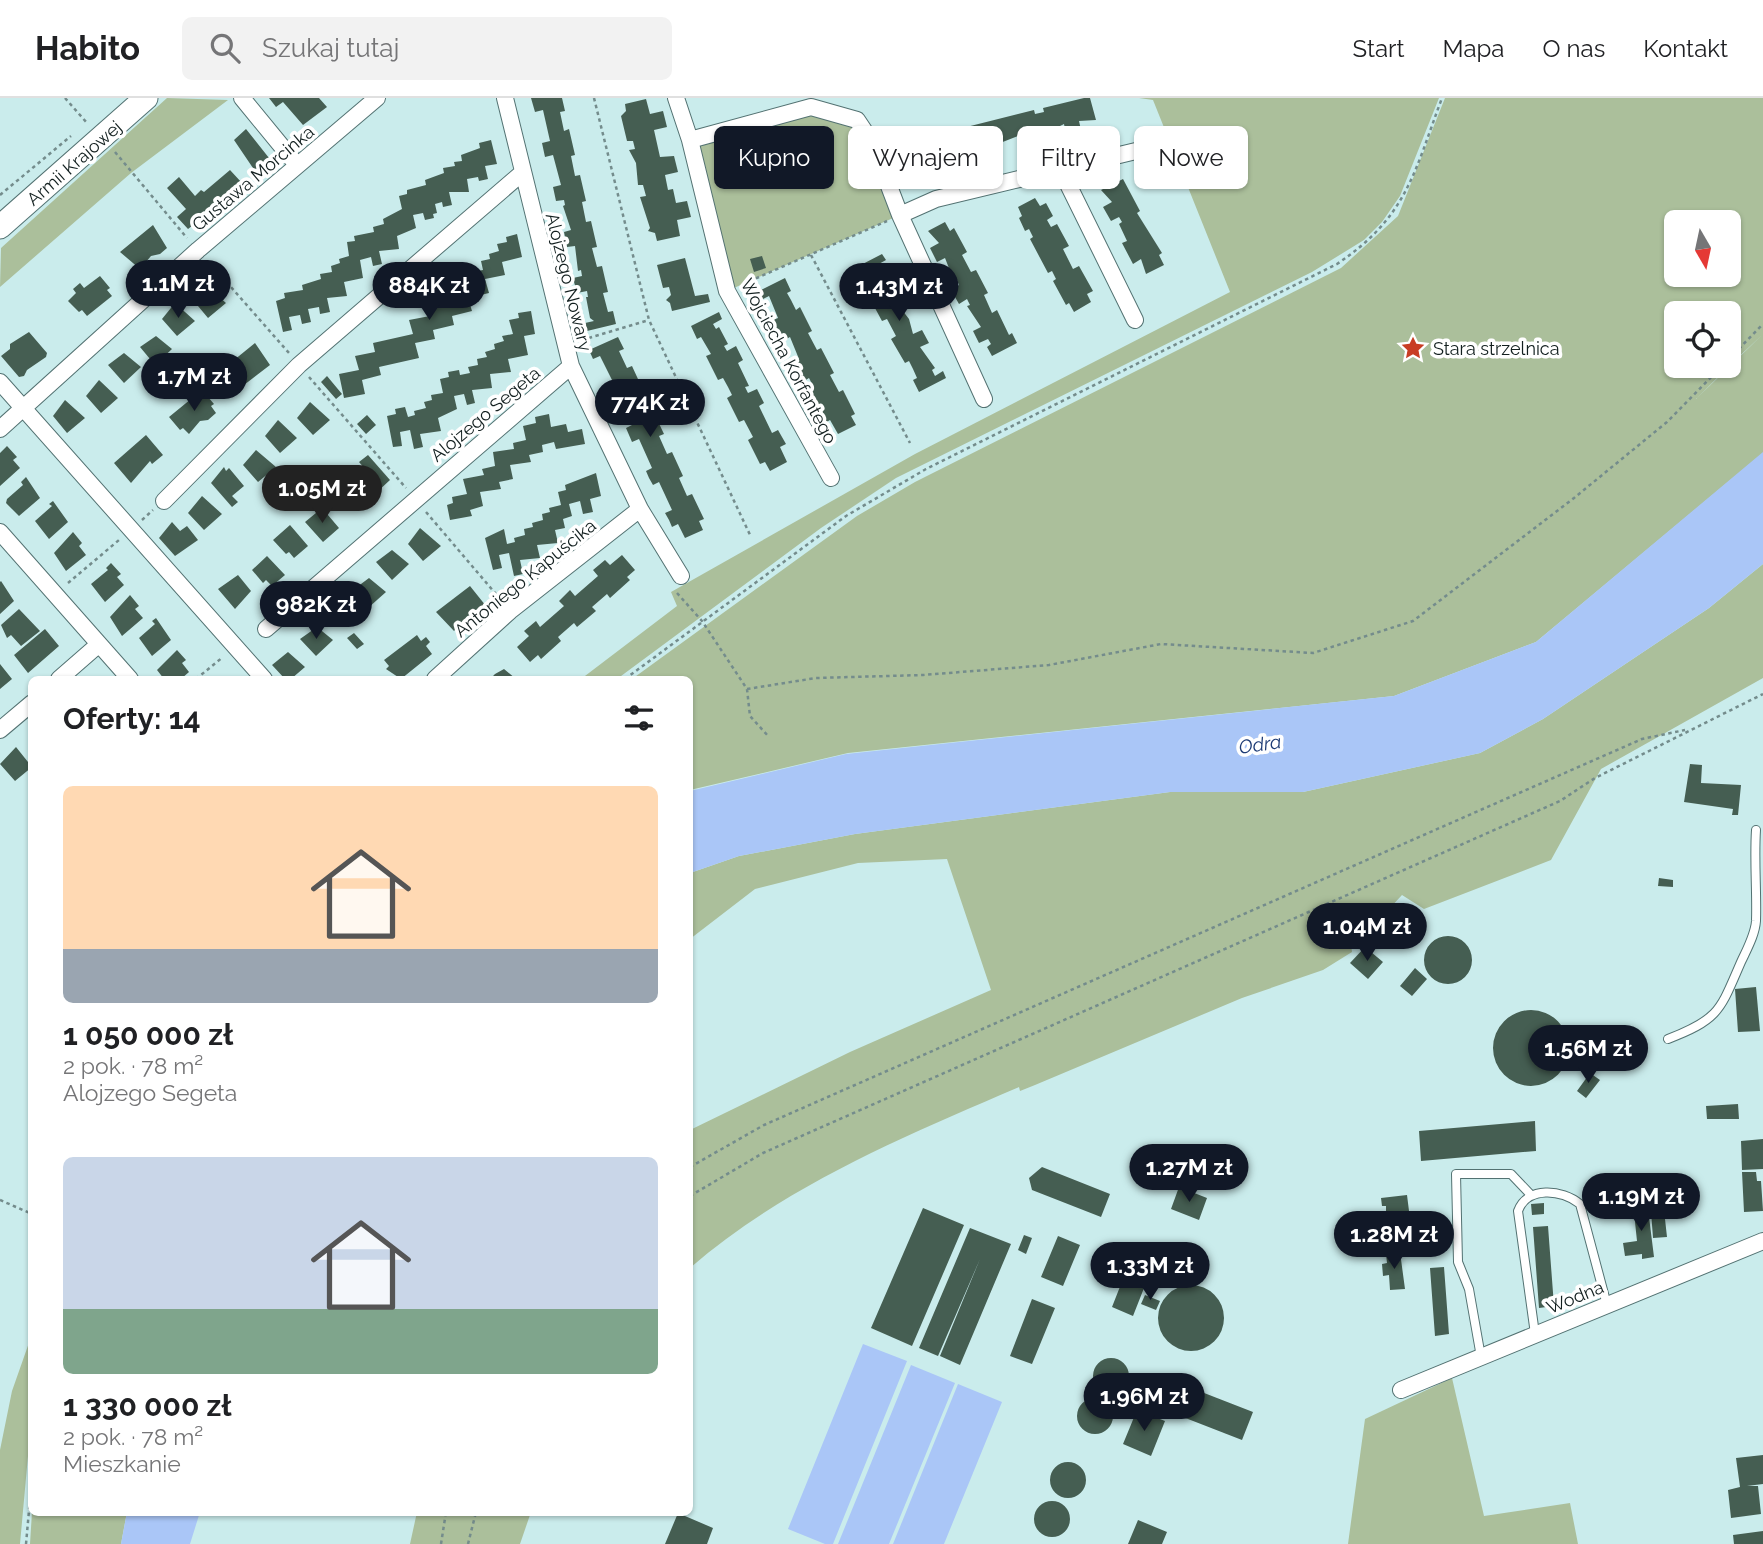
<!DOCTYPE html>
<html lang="pl">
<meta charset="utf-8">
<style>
:root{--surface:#fff;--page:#f2f2f2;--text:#202124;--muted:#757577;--line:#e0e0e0;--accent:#111827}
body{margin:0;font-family:Raleway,sans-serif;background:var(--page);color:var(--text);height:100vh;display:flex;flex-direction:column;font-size:26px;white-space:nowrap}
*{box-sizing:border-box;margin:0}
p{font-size:23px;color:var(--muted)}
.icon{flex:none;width:38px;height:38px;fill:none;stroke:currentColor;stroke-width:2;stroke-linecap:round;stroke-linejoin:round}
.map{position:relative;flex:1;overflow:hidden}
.side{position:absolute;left:28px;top:578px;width:665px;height:840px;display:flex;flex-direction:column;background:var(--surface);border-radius:10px;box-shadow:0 2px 5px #0004}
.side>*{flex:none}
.guide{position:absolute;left:714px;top:28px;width:665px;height:63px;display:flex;gap:14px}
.needle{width:46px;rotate:171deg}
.fabs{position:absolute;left:1664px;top:112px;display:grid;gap:14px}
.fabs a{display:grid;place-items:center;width:77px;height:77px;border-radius:10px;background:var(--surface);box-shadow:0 2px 5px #0004;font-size:35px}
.price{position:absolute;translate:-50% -60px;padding:0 16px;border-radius:24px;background:var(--accent);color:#fff;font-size:23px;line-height:46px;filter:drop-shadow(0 2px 4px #0008)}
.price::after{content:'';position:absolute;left:50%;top:42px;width:21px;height:16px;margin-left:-10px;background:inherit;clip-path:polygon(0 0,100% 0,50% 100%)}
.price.active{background:#222;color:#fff}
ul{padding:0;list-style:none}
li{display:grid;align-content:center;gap:14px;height:371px;padding:0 35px}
li span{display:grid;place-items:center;height:217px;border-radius:10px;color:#555}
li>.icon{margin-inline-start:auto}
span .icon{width:126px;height:126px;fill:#fffc;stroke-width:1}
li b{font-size:30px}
h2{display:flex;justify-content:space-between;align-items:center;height:84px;padding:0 35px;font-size:30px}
.tag{padding:0 24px;border-radius:10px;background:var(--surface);box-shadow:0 2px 5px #0004;font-size:24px;line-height:63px}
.tag.active{background:var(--accent);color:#fff}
header{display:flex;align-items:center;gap:42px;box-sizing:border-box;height:98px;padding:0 35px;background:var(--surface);border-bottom:2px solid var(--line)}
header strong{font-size:33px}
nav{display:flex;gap:38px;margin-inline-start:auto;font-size:24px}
.search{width:490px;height:63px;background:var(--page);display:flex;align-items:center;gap:18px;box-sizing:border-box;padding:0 24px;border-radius:10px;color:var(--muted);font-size:26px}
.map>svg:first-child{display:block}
.green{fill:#abbf9b;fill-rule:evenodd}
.water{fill:#aac6f7}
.building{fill:#455e52}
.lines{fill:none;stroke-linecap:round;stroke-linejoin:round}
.lane-casing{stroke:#537272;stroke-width:10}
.street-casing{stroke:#537272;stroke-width:18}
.secondary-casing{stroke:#537272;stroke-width:25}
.path{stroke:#748c8c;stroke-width:2.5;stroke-dasharray:3.5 3.5;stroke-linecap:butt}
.lane{stroke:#fff;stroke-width:8}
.street{stroke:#fff;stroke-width:16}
.secondary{stroke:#fff;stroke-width:23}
.labels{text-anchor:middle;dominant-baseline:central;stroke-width:7;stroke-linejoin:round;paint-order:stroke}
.street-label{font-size:18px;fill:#121f1f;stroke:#fff}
.poi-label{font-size:18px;fill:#121f1f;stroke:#fff;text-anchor:start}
.water-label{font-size:19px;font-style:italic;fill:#1c3a74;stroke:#fff}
</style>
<header>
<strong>Habito</strong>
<div class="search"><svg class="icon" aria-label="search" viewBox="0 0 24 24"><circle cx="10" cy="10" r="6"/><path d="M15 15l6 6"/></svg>Szukaj tutaj</div>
<nav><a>Start</a><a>Mapa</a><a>O nas</a><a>Kontakt</a></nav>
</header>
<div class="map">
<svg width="1763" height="1446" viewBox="0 0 1763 1446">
<rect width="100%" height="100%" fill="#caecec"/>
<path class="green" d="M167,0L228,2L131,75L0,189L1,150Z
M1139,0H1439L1400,98L1382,124L1364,142L1312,174L896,380L821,430L617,581H581L677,508L671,494L915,356L1230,194L1153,2Z
M1445,0H1763V355L1536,544L1394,598L848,655L690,692V581H632L857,418L915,384L1341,170L1398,118ZM1676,124H1729V177H1676ZM1676,215H1729V268L1762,237L1696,301L1729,268H1676Z
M811,9L857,22L900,117L727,193L690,42Z
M1763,466V580L1601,671L1551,762L1424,811L1402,797L1360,842L1351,846L1352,854L1323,872L1242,900L1035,987L1020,993L1019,989C903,1039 786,1087 690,1170V1032L850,954L991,892L947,761L858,765L755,791L690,841V775L739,758L855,736L1170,694H1303L1480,655L1543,621L1709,510Z
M31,1239V1325L20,1446H0V1352L12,1293Z
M1452,1280L1484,1418L1570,1405L1578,1446H1348L1365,1321Z
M32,1414H127L121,1446H30Z
M417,1414H531L520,1446H410Z"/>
<path class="water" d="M1763,354V466L1709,510L1543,621L1480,655L1303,694H1170L855,736L739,758L690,775V693L846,656L1394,598L1536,544Z
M863,1246L907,1263L833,1446H825L788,1431Z
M911,1267L955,1285L889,1446H838Z
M958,1286L1002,1304L944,1446H893Z
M127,1414H200L190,1446H121Z"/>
<path class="building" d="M269,0H319L327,9L303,27L283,4L276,9Z
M531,0H562L565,13L560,14L564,33L569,31L575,57L571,58L575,78L580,77L586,103L582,104L586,124L591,123L597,149L592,150L597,169L602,168L608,194L603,195L608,214L613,213L616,226L587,233L585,225L594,223L590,220L586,199H588L587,193L577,195L573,180L582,178L581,172L578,173L575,148L567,149L564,134L571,132L563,108L565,107L564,102L556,103L553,89L561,87L553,57L545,59L542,45L550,43L543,12L535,14Z
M1084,0H1090L1096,22L1079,23L1081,32L1066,36L1064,26L1050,33L1034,34L1036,43L1020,47L1018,38L995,47L996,53L968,59L967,53L950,58L951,63L945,66L923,71L921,65L913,68L907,44L1034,12L1035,16L1044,14L1043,10Z
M646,1L650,16L663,13L667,29L654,32L660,59L674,58L678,74L665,77L668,92L673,91L676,105L687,103L691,119L677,122L680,138L657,143L655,135L648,133L650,130L640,99L646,98L643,87H638L636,65L629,52L635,51L633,43H627L621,18L626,13L625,6Z
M246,31L269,60L255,73L234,42Z
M491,42L497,66L485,68L488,81L479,83L478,79L467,81L469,94H449L452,107L443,109L442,104L435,106L437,115L433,116L434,120L425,122L423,115L413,117L416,130L397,138L399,151L379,153L382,166L373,168L371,159L360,162L363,180L344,184L347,198L327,200L330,214L320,216L319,209L308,211L311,224L302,226L300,217L289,219L292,232L283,234L276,203L285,200L284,195L303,192L302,187L321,181L320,176L332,174L331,168L340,165L339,161L349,158L347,144L355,143L354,138L374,134L373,129L384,126L383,121L402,111L399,98L407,96V92L426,87L425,82L444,75L443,70L455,68L454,64L462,63L461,57L480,50L479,45Z
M230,72L242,85L205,117L211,124L203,131L197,124L188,131L177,119L186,111L167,90L179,79L195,98L201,92L204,94Z
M1123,81L1140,113L1137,115L1162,155L1159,157L1164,167L1146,176L1141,161L1133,166L1122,145L1127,143L1119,126L1122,124L1119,119L1111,123L1103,109L1112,104L1101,92Z
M1035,100L1040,108L1046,105L1053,118L1047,122L1051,129L1057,126L1069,148L1063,151L1073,171L1079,168L1093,193L1087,196L1091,204L1074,214L1069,205L1066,207L1053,183L1056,181L1052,173L1048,175L1030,141L1033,139L1029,131L1025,133L1019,120L1022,118L1018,109Z
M945,124L950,133L954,130L967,154L962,157L971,174L976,172L988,195L984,197L992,215L997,212L1009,237L1012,235L1017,245L992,258L987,249L991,246L988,241L979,245L973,233L981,229L967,208L970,207L967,201L959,206L951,192L959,187L957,182L954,183L945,160L937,164L930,150L939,145L928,133Z
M153,127L167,150L160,156L151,158L140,171L120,154Z
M517,136L522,159L502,164L505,177L485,181L489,195L468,200L472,213L452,218L454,227L433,232L435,241L415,245L419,260L379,269L381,277L362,282L365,296L344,300L339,276L359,272L355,258L375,254L373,245L413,236L409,222L430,218L428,208L448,204L446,195L466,190L464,182L473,179L472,174L483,172L481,163L490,161L489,156L499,153L497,146L507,144L506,139Z
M882,156L886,162L877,167L880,172L883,171L892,195L900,191L904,197L907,204L899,208L909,221L913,236L922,232L929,245L920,249L935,270L932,272L935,278L943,273L946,280L919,294L913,282L917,280L913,271L909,263L905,265L891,241L896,238L887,221L882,223L869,199L874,196L865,180L861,182L855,170Z
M762,158L766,170L754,174L750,161Z
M685,160L695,198L708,196L710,204L672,213L670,205L666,202L671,197L669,189L663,190L657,167Z
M100,178L110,190L107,192L112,198L87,218L82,212L79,214L68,203L76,195L73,191L80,185L84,190Z
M785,180L791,193L787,195L791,202L796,212L800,209L812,233L808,235L817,252L821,250L834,275L830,277L839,294L843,292L855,316L851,318L856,327L838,336L830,322L825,325L808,291L813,288L809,280L804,283L797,271L794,263L799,261L790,239L783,243L775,229L773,222L778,220L769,198L761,202L757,194Z
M206,187L226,205L208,220L193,202Z
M175,205L195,223L177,238L162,221Z
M531,213L535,236L524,238L528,257L508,261L511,274L490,276L492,290L472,292L475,305L467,307L464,296L454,298L457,311L438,320L441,333L420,336L423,349L414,351L410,332L400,334L402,348L393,349L387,318L396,316L395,311L405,309L408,319L415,317L414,313L426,310L424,304L432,302L431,297L443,295L440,281L449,279L448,274L459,272L460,277L470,275L468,269L478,267L477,261L487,259L485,254L495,251L494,246L504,243L502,238L513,236L509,222L519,220L518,215Z
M719,214L722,221L713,226L716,231L719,229L728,246L724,248L727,253L736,248L743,262L738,265L749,288L745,289L748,295L757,291L764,305L759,308L772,335L778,332L786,346L780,349L787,364L770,373L765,364L760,366L748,342L753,339L744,322L739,324L727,300L732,297L728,289L723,280L718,282L706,258L711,256L701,239L697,241L691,228Z
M29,234L47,255L46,259L27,272L24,278L19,279L1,258L10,251V246Z
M156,238L172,251L155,267L140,249Z
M618,239L624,251L619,253L627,270L632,268L643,292L638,294L648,313L652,311L664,336L659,338L667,356L672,354L683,378L679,380L687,398L692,396L704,421L699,423L703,432L685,440L678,426L672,429L669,422L665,415L672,412L659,384L653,387L649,380L646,373L652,370L639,341L632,344L626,330L632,327L619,297L612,301L606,287L613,284L600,258L593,261L589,252Z
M255,245L270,267L240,290L223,271Z
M124,255L141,269L124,285L108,267Z
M327,278L342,296L336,301L321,284Z
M99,282L118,300L101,315L86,298Z
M202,292L214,306L211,308L216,315L208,322L200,323L189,336L183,330L180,332L169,319Z
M65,302L85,320L67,335L53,318Z
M310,304L330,322L313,337L297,320Z
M549,316L551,329L566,326L568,334L582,331L585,346L556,351L554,344L542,347L543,354L529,357L531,364L510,367L513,381L499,384L501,391L480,394L483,408L470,412L472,418L450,422L447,407L453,405L452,399L467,396L463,381L484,377L482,371L495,368L493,354L514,351L513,345L526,342L523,328L536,325L535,319Z
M367,317L376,327L366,336L357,326Z
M278,322L297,340L280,355L265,338Z
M146,337L163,357L152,366L150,363L131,385L114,365Z
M7,348L17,359L13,362L20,370L0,388V355Z
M256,352L276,369L258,384L243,367Z
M368,357L390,382L377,394L373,389L370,391L358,378L365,371L359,364Z
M224,369L226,373L229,370L244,388L232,398L238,404L232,409L211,385Z
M596,375L601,398L590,401L593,414L583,416L580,403L569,406L572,418L563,421L565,430L555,432L558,445L537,447L540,460L520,462L523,476L514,478L509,455L499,457L502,470L493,472L485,440L504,431L507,446L515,444L514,440L525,437L524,431L533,429L532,425L543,422L542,416L550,414L549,410L561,407L558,394L566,392L565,387Z
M26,379L40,400L19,418L6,405L7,401L23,387L21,384Z
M343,381L361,401L348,413L342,406L340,409L327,395Z
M202,398L222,416L204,432L188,415Z
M53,403L68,424L49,441L35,423L52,408L49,406Z
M322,410L339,430L323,444L305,424Z
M172,424L180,433L187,428L198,442L175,458L159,440Z
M290,427L308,448L294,460L289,454L286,456L273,442Z
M420,430L441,448L423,463L408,446Z
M73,434L82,445L79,448L86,457L66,473L54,455Z
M392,452L409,466L392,482L376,464Z
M622,457L635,472L627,479L630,482L610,500L607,496L592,509L596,513L577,529L574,525L558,539L561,543L541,561L538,557L530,564L517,549L529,538L524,533L536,523L540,529L564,508L559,503L570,492L575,498L598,478L593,472L605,462L610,467Z
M267,458L285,477L272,488L266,482L263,485L252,472Z
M111,465L121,476L117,479L124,487L105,504L91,486L108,472L106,470Z
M238,477L251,493L235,511L218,491Z
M369,480L386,494L368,510L353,492Z
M1,483L14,503L0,516V484Z
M470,488L486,508L476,518H468L454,533L436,514Z
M130,497L139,508L135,511L143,520L122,538L110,519Z
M338,500L355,514L337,529L322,512Z
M19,511L40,533L21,548L11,537L7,540L1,527Z
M156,520L171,542L152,558L139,540L155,526L152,523Z
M317,529L333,542L316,558L300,541Z
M45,531L59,548L28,575L14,557Z
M354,535L364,546L357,551L347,540Z
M417,537L421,543L426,539L430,544L426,548L432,556L401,581L386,571L389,568L384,562Z
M177,552L186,562L182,565L189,574L181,581H164L157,572Z
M288,554L305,569L291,581H285L272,567Z
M0,566L12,581L0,591Z
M504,571L516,581H490L495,576Z
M16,649L32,669L15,683L0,666Z
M1690,666L1702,667L1701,685L1741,687L1738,717H1732L1733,711L1684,704Z
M1659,780L1673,782V789L1658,788Z
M1424 862a24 24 0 1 1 48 0a24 24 0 1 1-48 0Z
M1365,849L1383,864L1368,881L1350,865Z
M1415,870L1427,881L1412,898L1400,888Z
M1756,889L1760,933L1738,934L1735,891Z
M1493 950a38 38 0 1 1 76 0a38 38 0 1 1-76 0Z
M1590,975L1600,982L1586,1000L1577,993Z
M1738,1006L1739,1021H1707L1706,1008Z
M1535,1023L1536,1053L1421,1063L1419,1033Z
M1763,1041V1071L1742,1072L1741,1043Z
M1042,1069L1110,1096L1101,1119L1032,1092L1029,1080Z
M1742,1074H1756L1757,1083H1761L1763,1113L1744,1114Z
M1179,1089L1207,1100L1199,1122L1171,1111Z
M1407,1097L1409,1113L1386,1115V1108H1382L1381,1100Z
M1681,1097L1683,1120L1665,1121L1667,1139L1653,1140L1650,1100Z
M1647,1103L1654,1159L1642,1161V1156L1625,1158L1623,1145L1637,1143L1633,1105Z
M1544,1105V1116L1532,1117L1531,1106Z
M923,1110L964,1127L912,1248L871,1230Z
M1548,1128L1554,1208L1539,1210L1533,1129Z
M970,1130L1011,1146L960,1267L940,1258L980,1161L938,1258L919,1250Z
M1024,1137L1032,1140L1026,1156L1018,1152Z
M1058,1138L1080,1147L1063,1188L1041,1179Z
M1400,1154L1405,1191L1390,1192L1389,1177L1383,1178L1382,1166L1387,1165L1386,1156Z
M1444,1169L1449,1236L1435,1238L1430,1170Z
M1123,1181L1144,1190L1133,1218L1112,1209Z
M1158 1220a33 33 0 1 1 66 0a33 33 0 1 1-66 0Z
M1145,1197L1160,1203L1156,1212L1141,1206Z
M1032,1201L1055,1210L1032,1266L1010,1258Z
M1093 1278a18 18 0 1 1 36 0a18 18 0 1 1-36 0Z
M1181,1286L1253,1314L1242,1342L1170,1314Z
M1077 1318a18 18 0 1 1 36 0a18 18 0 1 1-36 0Z
M1137,1312L1165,1323L1151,1358L1123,1346Z
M1763,1357V1386L1747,1388H1758L1761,1416L1731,1420L1728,1392L1740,1389L1736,1360Z
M1050 1382a18 18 0 1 1 36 0a18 18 0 1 1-36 0Z
M1034 1421a18 18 0 1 1 36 0a18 18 0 1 1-36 0Z
M678,1415L713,1430L707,1446H665Z
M1138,1422L1167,1434L1162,1446H1128Z
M1763,1433V1446H1734L1733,1437Z"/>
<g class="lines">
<g class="lane-casing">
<path id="lane" d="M1668,941C1720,921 1720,912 1741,864C1747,851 1755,837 1756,823C1757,793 1754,763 1756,732
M1535,1236L1518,1113C1527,1088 1562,1091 1580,1106L1607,1207
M1481,1259L1469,1191L1458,1164L1456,1076H1511L1531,1097"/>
</g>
<g class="street-casing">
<path id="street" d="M242,0L297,67
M505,0L571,268L640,411L681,478
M676,0L690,42L727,193L831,380
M690,42L811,9L857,22L873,46L900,117L984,301
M1061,72L1135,222
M900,117L936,101L1136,53
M0,284L264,581
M0,331L198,152L377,0
M164,403L299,267L522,75
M0,434L130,581
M266,531L571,268
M59,581L98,547
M435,581L510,513L640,411
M0,632L32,605
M1401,1292L1763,1143"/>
</g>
<g class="secondary-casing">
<path id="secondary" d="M0,129L146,0"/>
</g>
<path class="path" d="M65,0L87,25
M594,0L649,222L751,439
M115,54L187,140
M0,97L71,38
M811,157L910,345
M208,163L289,255
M743,186L887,123
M582,242L649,222
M1729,261L1763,226
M309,279L406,390
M426,414L501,502
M142,422L153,412
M68,485L119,442
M677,495L702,523L747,591L750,618L769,639
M196,581L223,559
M625,581L846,418L926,371L1337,166C1407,119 1414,75 1442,0
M747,591L816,580L923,577L1049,567L1161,546L1313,555L1413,523L1574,400L1667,324L1722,268
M690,1069L764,1027L1642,641L1685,632
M690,1098L763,1055L1560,703L1595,680L1763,596
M0,1102L32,1116
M26,1446L32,1379
M441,1446L446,1414
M468,1446L476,1414"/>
<use href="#lane" class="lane"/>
<use href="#street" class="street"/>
<use href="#secondary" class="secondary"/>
</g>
<defs>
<g id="sight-bare" transform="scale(1.89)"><path d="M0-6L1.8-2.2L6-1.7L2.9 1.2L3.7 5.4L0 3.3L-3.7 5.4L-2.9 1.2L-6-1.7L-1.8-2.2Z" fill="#c83d24" stroke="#fff" stroke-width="2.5" paint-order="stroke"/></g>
</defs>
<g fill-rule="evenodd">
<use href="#sight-bare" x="1413" y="250"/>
</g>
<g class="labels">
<g class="street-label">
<text transform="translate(74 65) rotate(-41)">Armii Krajowej</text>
<text transform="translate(253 80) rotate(-40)">Gustawa Morcinka</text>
<text transform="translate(569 184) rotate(76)">Alojzego Nowary</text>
<text transform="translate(789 263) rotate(62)">Wojciecha Korfantego</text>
<text transform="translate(485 316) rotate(-40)">Alojzego Segeta</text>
<text transform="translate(525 480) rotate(-39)">Antoniego Kapuścika</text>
<text transform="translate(1575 1199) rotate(-22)">Wodna</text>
</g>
<g class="poi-label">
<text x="1433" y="250">Stara strzelnica</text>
</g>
<g class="water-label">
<text transform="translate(1260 646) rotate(-8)">Odra</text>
</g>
</g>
</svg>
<div class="fabs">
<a><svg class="needle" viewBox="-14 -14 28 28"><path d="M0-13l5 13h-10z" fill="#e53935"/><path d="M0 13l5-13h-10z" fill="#757577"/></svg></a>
<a><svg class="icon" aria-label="locate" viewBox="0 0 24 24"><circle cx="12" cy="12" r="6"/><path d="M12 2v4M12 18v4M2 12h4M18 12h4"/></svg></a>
</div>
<b class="price" style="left:178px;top:222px">1.1M zł</b>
<b class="price" style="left:429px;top:224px">884K zł</b>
<b class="price" style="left:899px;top:225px">1.43M zł</b>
<b class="price" style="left:194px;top:315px">1.7M zł</b>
<b class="price" style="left:650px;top:341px">774K zł</b>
<b class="price active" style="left:322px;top:427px">1.05M zł</b>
<b class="price" style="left:316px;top:543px">982K zł</b>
<b class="price" style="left:1367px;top:865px">1.04M zł</b>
<b class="price" style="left:1588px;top:987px">1.56M zł</b>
<b class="price" style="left:1189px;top:1106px">1.27M zł</b>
<b class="price" style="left:1641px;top:1135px">1.19M zł</b>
<b class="price" style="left:1394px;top:1173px">1.28M zł</b>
<b class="price" style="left:1150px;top:1204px">1.33M zł</b>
<b class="price" style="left:1144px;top:1335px">1.96M zł</b>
<div class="guide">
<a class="tag active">Kupno</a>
<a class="tag">Wynajem</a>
<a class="tag">Filtry</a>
<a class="tag">Nowe</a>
</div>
<section class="side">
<h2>Oferty: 14<svg class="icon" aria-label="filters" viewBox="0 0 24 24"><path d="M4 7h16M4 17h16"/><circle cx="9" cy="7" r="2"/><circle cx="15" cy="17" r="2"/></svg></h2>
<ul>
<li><span style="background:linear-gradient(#ffd9b3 75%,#9aa5b1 0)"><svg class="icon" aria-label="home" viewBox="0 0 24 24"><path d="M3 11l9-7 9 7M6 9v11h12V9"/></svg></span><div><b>1 050 000 zł</b><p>2 pok. · 78 m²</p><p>Alojzego Segeta</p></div></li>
<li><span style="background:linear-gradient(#c9d6e8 70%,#7fa58c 0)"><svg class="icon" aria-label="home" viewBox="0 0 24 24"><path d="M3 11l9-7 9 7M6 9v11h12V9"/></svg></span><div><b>1 330 000 zł</b><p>2 pok. · 78 m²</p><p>Mieszkanie</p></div></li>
</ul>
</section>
</div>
